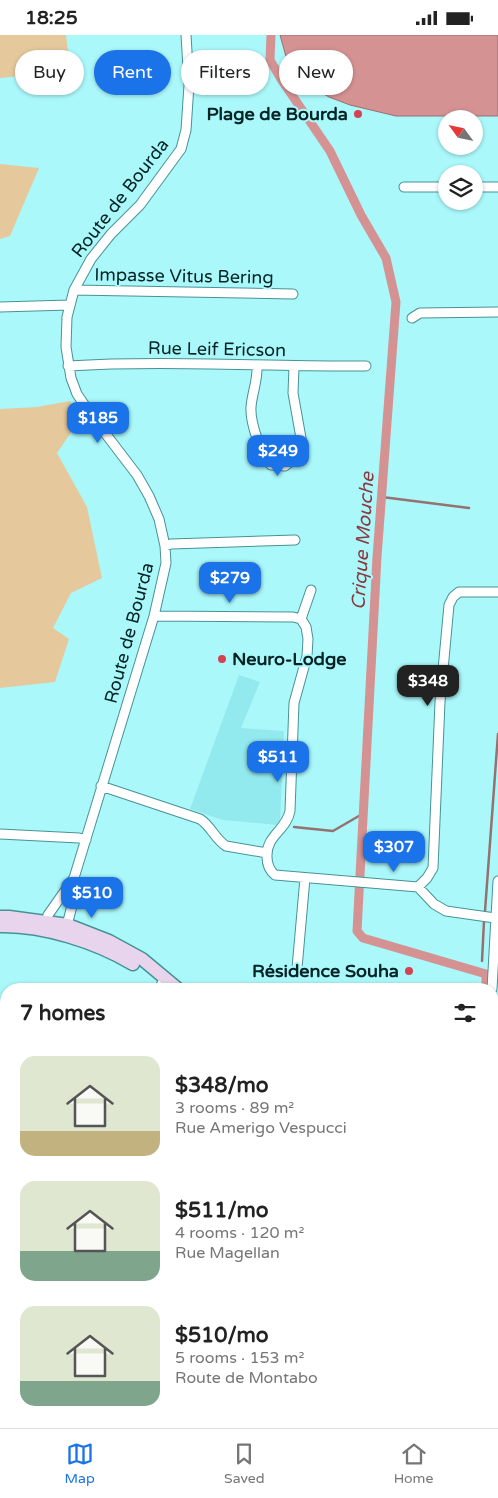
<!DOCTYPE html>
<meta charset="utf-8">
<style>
:root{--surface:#fff;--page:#f2f2f2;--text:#222;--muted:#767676;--line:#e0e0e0;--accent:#1a73e8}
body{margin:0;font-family:"Varela Round",sans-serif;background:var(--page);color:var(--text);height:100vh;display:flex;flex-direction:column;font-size:19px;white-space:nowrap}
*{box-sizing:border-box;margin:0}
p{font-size:16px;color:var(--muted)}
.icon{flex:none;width:28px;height:28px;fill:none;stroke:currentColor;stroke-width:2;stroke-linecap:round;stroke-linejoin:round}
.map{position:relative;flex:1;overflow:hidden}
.sheet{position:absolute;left:0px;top:948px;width:499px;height:446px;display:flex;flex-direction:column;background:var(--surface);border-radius:20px 20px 0 0;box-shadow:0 1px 4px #0004}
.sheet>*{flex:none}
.top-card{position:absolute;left:15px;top:15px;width:469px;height:45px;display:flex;gap:10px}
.needle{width:32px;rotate:303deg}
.fabs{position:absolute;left:438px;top:75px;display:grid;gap:10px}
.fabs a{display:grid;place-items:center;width:45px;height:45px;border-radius:50%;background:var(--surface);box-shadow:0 1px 4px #0004;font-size:25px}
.price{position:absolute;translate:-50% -42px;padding:0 11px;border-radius:10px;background:var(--accent);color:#fff;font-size:16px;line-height:32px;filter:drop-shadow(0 1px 2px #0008)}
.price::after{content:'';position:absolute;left:50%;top:30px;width:15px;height:11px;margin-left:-8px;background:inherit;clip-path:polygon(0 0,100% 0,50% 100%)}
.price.current{background:#222;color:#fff}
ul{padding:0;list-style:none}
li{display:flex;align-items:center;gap:15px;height:125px;padding:0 20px}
li span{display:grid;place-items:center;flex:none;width:140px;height:100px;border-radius:15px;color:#555}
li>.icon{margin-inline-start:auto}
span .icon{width:60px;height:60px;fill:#fffc;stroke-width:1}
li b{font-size:21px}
h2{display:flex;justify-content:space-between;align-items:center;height:60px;padding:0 20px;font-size:21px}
.chip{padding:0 18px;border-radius:22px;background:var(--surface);box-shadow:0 1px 4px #0004;font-size:18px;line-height:45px}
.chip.current{background:var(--accent);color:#fff}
.status{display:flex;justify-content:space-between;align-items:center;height:35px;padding:0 25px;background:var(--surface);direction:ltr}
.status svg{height:14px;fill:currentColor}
.dock{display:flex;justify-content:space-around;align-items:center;height:70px;border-top:1px solid var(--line);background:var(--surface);font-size:14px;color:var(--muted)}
.dock a{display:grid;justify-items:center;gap:2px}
.dock .current{color:var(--accent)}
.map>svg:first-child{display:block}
.built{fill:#93eaee}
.green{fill:#e5c99c}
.water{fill:#d59292;stroke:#967171}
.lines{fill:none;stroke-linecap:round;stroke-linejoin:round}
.stream{stroke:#967171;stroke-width:2.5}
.canal{stroke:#d59292;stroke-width:9}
.street-casing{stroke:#479296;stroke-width:11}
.secondary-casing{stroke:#479296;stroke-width:15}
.street{stroke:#fff;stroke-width:9}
.secondary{stroke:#e8d5ed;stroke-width:12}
.poi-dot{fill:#d34351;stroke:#abf8fb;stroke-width:2}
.labels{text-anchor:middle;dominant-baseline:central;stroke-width:4;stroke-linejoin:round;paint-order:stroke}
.poi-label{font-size:18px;font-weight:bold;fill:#032325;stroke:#abf8fb;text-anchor:end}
.street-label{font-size:18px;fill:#032325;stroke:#abf8fb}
.water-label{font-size:19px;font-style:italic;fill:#8a3a3e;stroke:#abf8fb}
</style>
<div class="status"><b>18:25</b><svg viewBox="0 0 49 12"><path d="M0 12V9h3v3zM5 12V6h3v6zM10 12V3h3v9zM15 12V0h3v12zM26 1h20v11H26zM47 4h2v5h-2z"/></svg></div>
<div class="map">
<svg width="498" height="1393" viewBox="0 0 498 1393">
<rect width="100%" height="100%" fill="#abf8fb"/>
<path class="built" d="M239,640L260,647L241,693L284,696L280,788L277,790L223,785L190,774Z"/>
<path class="green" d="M0,0H66L71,39L32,40L0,43Z
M0,129L39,133L10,201L0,204Z
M70,366L81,383L57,418L87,472L102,543L71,558L53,593L69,604L55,647L0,653V374L37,372Z"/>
<path class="water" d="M280,0H498V81H396L350,70L329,62L302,47L290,36Z"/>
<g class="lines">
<path class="stream" d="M382,462L469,473
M294,792L333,796L364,778
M485,876L498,699
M482,926L484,886
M496,993L498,994"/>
<path class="canal" d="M271,0L270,25L281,44L330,116L361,180L386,223L396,267L377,522L357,896L363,903L486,939V954"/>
<g class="street-casing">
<path id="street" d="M404,152H446
M474,152H498
M74,255L293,259
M0,272L69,270
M412,283L420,278L498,277
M257,330C258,345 252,358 251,372C250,388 261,419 271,430L285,431L296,422L301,403L293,358L294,332
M68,331C167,325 267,332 366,331
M165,511L171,509L295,505
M311,555L301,584L306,592L308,604L307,621L294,668L290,776C286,796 266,800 267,822C267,830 269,835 275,840L418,852L434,869L446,876L495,883
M154,581L293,582L301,584
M101,751L200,784C211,791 215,804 226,811L267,818
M0,799L79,803L86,805
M418,852L427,843L433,833L440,667L449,570L453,562L459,557H498
M46,891L48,880L74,843
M66,894L73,867L74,843L154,581L166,528L165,511L159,484L149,461L137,440L92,381L77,359L71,343L66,312L67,282L74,255L91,224L111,199L140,170L181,114L186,95L189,50L186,0
M297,933L305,843
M159,954L165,943
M492,954L498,846
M0,1062L6,1063
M492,1178L498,1168
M0,1376H6
M405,1388L414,1393"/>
</g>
<g class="secondary-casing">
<path id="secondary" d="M0,882H9L68,890L109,906L142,924L178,954
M0,891C43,890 96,907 133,929
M492,1146L498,1148"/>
</g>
<use href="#street" class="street"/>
<use href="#secondary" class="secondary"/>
</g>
<g class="poi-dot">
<circle cx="358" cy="79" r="5"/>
<circle cx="222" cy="624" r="5"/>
<circle cx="409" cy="936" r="5"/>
</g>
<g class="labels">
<g class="poi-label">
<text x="348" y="79">Plage de Bourda</text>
<text x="232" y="624" text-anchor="start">Neuro-Lodge</text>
<text x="399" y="936">Résidence Souha</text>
</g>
<g class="street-label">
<text transform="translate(120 163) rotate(-52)">Route de Bourda</text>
<text transform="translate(184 241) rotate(1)">Impasse Vitus Bering</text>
<text transform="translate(217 314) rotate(1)">Rue Leif Ericson</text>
<text transform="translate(129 598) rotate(-75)">Route de Bourda</text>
</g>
<g class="water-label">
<text transform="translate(363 506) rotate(-86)">Crique Mouche</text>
</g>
</g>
</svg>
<div class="fabs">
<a><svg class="needle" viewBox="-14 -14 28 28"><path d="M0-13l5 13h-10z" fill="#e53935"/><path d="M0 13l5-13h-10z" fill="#767676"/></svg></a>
<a><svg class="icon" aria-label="layers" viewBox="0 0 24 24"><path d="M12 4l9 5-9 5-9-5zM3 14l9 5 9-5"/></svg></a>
</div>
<b class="price" style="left:98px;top:409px">$185</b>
<b class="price" style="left:278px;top:442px">$249</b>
<b class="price" style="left:230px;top:569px">$279</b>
<b class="price current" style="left:428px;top:672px">$348</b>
<b class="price" style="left:278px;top:748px">$511</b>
<b class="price" style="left:394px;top:838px">$307</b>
<b class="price" style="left:92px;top:884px">$510</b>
<div class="top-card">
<a class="chip">Buy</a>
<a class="chip current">Rent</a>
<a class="chip">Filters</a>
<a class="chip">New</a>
</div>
<section class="sheet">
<h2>7 homes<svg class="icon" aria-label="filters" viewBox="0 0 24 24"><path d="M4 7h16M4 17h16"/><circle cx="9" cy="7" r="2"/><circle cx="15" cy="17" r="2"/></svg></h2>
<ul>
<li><span style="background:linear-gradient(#dfe7d0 75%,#c2b280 0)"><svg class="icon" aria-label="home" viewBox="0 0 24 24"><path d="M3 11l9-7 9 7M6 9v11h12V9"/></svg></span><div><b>$348/mo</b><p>3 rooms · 89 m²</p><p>Rue Amerigo Vespucci</p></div></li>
<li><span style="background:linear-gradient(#dfe7d0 70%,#7fa58c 0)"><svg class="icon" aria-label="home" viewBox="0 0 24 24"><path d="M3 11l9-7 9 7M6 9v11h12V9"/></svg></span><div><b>$511/mo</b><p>4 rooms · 120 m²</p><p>Rue Magellan</p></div></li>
<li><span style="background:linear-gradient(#dfe7d0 75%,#7fa58c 0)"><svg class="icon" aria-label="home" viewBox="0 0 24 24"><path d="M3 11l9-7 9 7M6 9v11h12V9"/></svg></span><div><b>$510/mo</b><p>5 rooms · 153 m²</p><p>Route de Montabo</p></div></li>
</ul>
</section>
</div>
<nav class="dock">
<a class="current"><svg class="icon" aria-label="map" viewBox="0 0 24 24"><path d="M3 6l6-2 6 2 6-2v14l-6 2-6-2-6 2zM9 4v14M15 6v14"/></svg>Map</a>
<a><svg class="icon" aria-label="saved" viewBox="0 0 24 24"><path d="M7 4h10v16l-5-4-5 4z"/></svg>Saved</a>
<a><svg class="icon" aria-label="home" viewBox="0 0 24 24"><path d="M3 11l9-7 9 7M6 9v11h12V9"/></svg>Home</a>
</nav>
